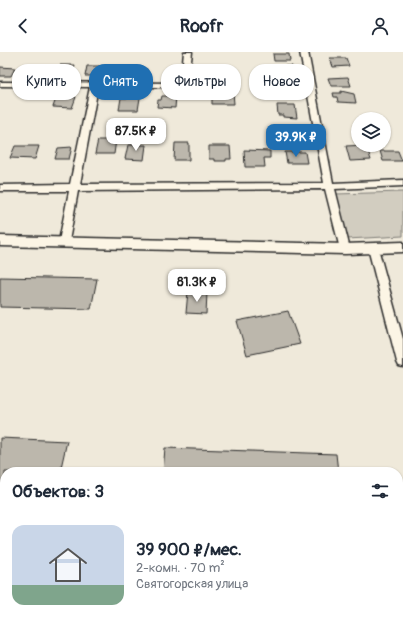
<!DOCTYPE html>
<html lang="ru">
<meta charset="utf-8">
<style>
:root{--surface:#fff;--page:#f2f2f3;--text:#1f2937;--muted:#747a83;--accent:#1f6fb2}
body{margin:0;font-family:Pangolin,sans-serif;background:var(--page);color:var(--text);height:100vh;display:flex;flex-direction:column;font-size:15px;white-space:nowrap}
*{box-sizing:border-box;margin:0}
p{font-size:13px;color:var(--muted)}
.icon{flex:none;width:22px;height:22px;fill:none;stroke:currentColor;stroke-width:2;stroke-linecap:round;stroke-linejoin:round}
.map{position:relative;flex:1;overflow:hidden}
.drawer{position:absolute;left:0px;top:415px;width:403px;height:156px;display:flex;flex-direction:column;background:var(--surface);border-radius:16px 16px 0 0;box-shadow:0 1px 3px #0004}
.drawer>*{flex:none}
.guide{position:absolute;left:12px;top:12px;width:379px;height:36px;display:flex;gap:8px}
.tools{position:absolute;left:351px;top:60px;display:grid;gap:8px}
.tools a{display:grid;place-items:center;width:40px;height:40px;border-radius:50%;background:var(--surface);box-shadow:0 1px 3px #0004;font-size:20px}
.price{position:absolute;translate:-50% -34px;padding:0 9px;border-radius:8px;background:#fff;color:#222;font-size:13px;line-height:26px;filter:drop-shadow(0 1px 2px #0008)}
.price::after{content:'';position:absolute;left:50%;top:24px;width:12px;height:9px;margin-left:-6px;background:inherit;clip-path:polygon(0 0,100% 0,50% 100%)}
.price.current{background:var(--accent);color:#fff}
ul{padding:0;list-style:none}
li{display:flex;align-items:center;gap:12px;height:100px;padding:0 12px}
li span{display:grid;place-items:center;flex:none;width:112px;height:80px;border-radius:12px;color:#555}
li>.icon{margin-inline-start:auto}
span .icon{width:48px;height:48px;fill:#fffc;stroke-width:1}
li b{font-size:17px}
h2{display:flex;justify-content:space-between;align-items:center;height:48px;padding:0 12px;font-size:17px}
.pill{padding:0 14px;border-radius:16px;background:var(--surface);box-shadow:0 1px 3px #0004;font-size:14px;line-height:36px}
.pill.current{background:var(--accent);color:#fff}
header{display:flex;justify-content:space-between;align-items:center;height:52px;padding:0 12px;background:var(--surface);font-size:18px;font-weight:700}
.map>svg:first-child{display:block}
.green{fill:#d2cdc0;stroke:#7e7c76}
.building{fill:#bcb7ac;stroke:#2b2b2b}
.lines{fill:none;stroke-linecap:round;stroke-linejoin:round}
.street-casing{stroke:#2b2b2b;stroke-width:3}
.secondary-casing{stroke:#2b2b2b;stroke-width:3}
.street{fill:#fcf5e5;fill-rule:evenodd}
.secondary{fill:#fcf5e5;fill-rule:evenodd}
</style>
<header><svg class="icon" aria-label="back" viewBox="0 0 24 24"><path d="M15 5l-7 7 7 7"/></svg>Roofr<svg class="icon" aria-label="person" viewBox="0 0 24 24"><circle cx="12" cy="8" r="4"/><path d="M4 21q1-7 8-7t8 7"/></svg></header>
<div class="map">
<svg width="403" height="571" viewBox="0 0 403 571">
<rect width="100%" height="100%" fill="#efe9da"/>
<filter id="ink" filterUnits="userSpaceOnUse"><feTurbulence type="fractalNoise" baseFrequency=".025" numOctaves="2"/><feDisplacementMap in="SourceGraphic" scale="8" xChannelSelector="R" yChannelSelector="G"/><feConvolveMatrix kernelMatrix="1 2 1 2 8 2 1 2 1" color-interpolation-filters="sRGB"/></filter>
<g filter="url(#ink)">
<path class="green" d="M403,140V184L347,187L336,142Z"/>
<path class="building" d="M273,2H289L290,9H274Z
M330,6H346L349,14L333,15Z
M60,13H75L72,24H56Z
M87,14H100L99,24H85Z
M278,14H292L293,24H278Z
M0,15L15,16L11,24H0Z
M32,16H52L49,25H28Z
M132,17H147L145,27H130Z
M204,19L222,20L221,26H218V30H204Z
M348,25L351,34H331L328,26Z
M266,31L292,32L294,41L273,40L272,37H267Z
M206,37H225V40H233L234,52H212V45H206Z
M341,39L354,42L356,51L338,50L337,45H334L333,41H341Z
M57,44L76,45L72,56L53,55Z
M162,44H176L175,56L157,55L158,48H161Z
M121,46H140L138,58H119Z
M277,53H295L297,66L283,65V63H278Z
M283,77H300L302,85H284Z
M98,88H116L114,102H95Z
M175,91H189V108H174Z
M128,93H146L144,108L125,107Z
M366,93L371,108L350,109L346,94Z
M15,94H39L35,107L10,106Z
M209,94H230L231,107H226V109H214V107H209Z
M72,95L69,107H55L58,96Z
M244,98L270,99V106H264L265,115H245Z
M380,99H398L402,109H383Z
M285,100H305L307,111H287Z
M0,225L97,227L91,257L0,255Z
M188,239L207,240L206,262L186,261Z
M288,259L300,292L247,303L237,269Z
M0,386L67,389L60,420H5V435H0Z
M165,396L336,402L338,420H163Z"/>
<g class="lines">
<g class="street-casing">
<path id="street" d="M184,0H192L188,35H98L80,132L324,131L300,0H308L333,131L403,128V134L335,137L350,197L349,200L345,201L340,197L325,137L78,139L69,189L64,193L59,189L69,139H0V133L70,132L90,35L0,34V30L181,31Z
M373,192L378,196L403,287V315L399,314L397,310L368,196Z"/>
</g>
<g class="secondary-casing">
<path id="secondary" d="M0,184L345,192L403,190V200L345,202L0,194Z"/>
</g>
<use href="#street" class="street"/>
<use href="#secondary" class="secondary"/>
</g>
</g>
</svg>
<div class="tools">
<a><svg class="icon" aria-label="layers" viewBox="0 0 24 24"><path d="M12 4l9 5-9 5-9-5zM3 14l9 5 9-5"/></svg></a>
</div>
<b class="price" style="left:136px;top:100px">87.5K ₽</b>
<b class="price current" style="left:296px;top:106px">39.9K ₽</b>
<b class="price" style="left:197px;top:251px">81.3K ₽</b>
<div class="guide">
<a class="pill">Купить</a>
<a class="pill current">Снять</a>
<a class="pill">Фильтры</a>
<a class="pill">Новое</a>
</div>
<section class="drawer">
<h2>Объектов: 3<svg class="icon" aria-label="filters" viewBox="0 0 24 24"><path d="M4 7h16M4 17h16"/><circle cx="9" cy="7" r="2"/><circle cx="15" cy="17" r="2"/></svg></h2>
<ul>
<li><span style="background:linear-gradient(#c9d6e8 75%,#7fa58c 0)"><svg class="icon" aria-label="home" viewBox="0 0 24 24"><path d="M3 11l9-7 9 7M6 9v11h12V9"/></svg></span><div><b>39 900 ₽/мес.</b><p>2-комн. · 70 m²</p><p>Святогорская улица</p></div></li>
</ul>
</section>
</div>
